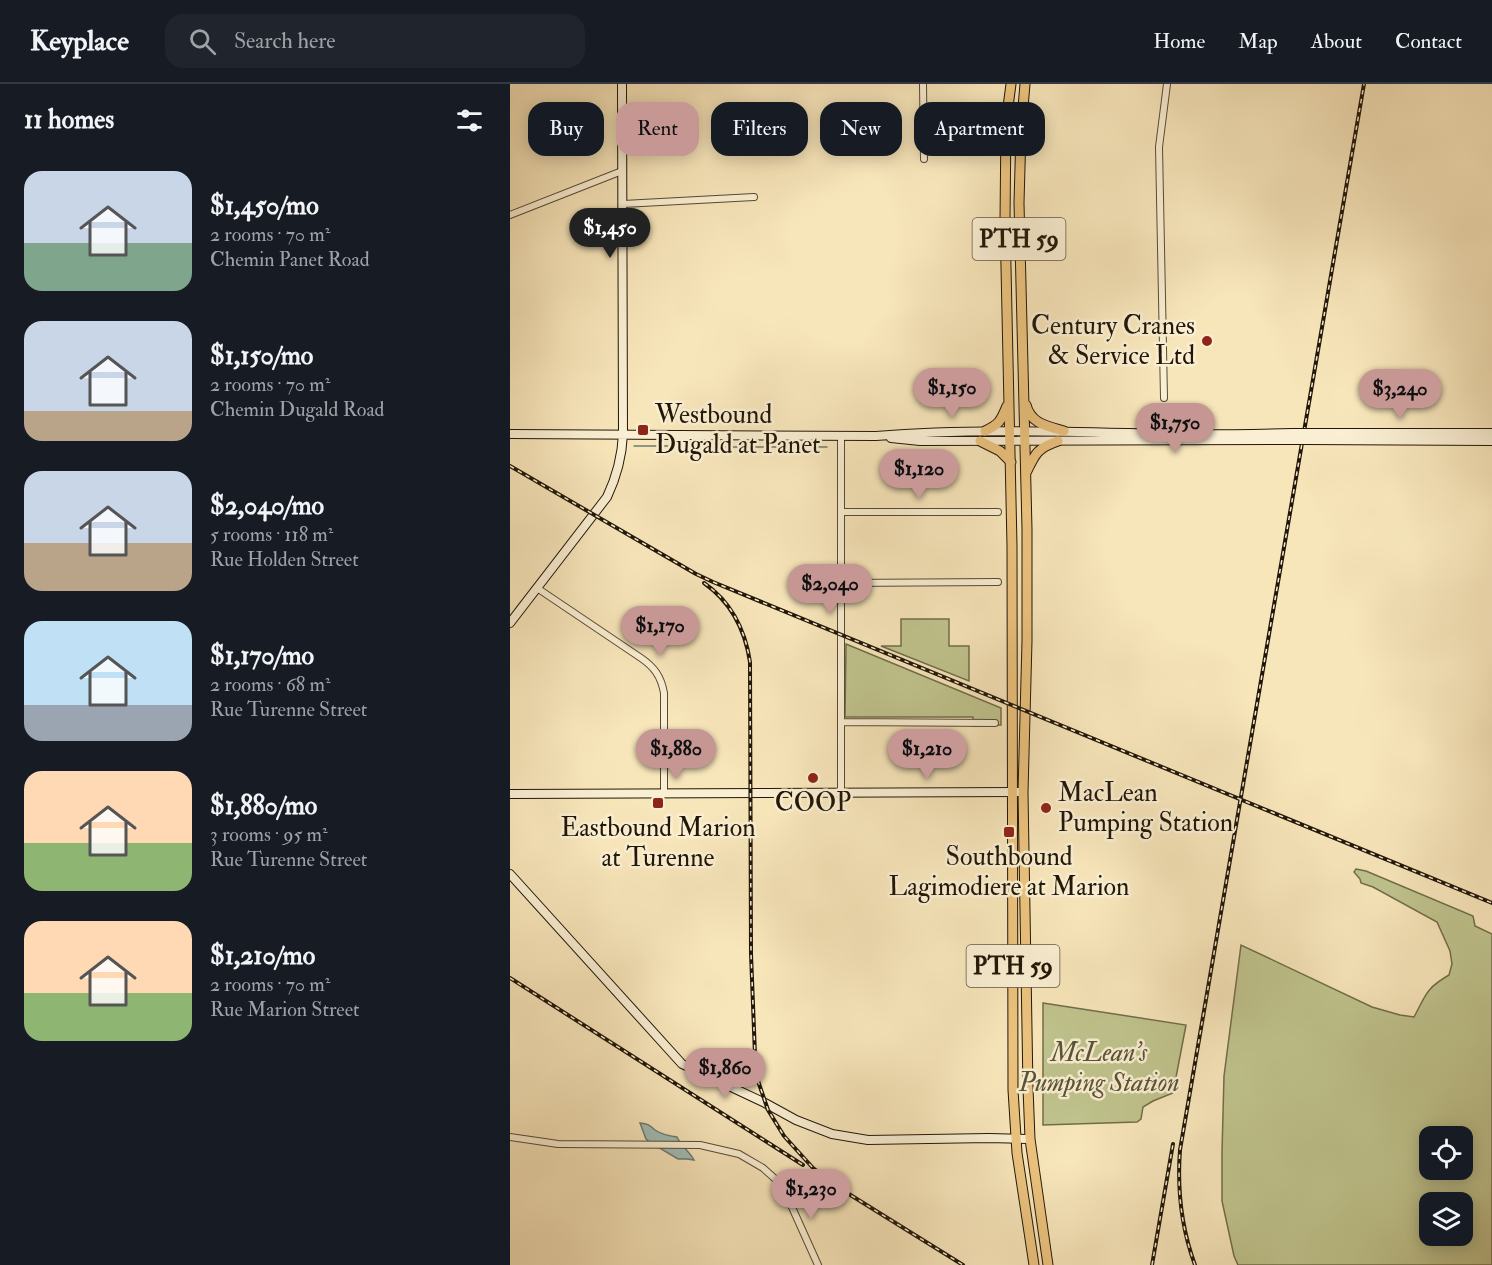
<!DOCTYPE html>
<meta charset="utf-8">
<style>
:root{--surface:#171b24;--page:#20242c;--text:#f1f3f6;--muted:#9ea1a6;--line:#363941;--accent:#c59692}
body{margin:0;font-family:"IM FELL Double Pica",serif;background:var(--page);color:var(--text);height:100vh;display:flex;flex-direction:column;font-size:22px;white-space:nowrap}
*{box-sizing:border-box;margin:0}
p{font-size:20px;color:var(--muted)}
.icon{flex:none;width:33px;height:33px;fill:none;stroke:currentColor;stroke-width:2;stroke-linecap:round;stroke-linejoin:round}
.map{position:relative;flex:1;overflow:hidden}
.details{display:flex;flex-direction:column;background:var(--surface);width:510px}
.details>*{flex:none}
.hud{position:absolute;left:18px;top:18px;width:570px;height:54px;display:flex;gap:12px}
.buttons{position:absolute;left:909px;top:1042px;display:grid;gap:12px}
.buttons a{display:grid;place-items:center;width:54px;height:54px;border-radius:12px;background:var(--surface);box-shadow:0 3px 15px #0003;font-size:30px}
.price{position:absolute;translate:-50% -51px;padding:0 14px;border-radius:21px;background:var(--accent);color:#111;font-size:20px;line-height:39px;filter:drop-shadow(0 2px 3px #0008)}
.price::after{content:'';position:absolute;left:50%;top:36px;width:18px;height:14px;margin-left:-9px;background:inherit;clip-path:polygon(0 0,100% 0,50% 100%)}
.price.selected{background:#222;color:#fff}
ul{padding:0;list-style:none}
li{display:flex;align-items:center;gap:18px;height:150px;padding:0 24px}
li span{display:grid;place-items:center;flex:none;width:168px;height:120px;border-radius:18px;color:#555}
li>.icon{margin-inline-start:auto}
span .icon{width:72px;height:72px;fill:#fffc;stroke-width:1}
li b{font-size:26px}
h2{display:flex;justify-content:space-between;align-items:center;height:72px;padding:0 24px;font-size:26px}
.pill{padding:0 21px;border-radius:18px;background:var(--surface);box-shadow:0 3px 15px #0003;font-size:21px;line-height:54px}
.pill.selected{background:var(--accent);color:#111}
header{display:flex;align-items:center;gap:36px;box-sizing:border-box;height:84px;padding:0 30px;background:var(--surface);border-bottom:2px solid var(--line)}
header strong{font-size:28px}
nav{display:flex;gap:33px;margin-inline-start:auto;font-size:21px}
.search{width:420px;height:54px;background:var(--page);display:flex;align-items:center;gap:15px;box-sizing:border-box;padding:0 21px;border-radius:18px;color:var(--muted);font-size:22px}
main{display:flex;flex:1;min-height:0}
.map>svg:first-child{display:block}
.green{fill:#c0c48e;stroke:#706d4a;stroke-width:1.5;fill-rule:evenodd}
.water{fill:#a0beb8;stroke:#6d7b71;stroke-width:1.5}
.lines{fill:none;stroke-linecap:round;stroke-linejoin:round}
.stream{stroke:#6d7b71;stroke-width:1.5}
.street-casing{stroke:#574a34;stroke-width:8}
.secondary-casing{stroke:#211607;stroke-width:10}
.primary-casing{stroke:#211607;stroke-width:11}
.street{stroke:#faefd3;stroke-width:6}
.secondary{stroke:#faefd3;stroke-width:8}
.primary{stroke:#ecc37e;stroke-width:9}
.rail-casing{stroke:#211607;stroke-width:4}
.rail{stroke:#faefd3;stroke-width:1.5;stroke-dasharray:4.5;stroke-linecap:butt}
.secondary-bridge-casing{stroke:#211607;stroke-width:10;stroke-linecap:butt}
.secondary-bridge{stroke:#faefd3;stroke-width:8}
.poi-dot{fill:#8f2418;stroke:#faefd3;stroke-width:2}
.labels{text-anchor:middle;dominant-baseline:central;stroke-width:5;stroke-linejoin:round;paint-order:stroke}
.shield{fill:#faefd3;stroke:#625744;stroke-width:1.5}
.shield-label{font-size:24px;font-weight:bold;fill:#211607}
.poi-label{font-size:26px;fill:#211607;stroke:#faefd3}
.park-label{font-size:26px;font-style:italic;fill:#595336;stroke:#faefd3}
</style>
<header>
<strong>Keyplace</strong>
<div class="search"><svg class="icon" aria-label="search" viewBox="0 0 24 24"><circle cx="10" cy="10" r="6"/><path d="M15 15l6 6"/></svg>Search here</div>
<nav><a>Home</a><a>Map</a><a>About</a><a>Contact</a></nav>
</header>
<main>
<section class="details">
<h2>11 homes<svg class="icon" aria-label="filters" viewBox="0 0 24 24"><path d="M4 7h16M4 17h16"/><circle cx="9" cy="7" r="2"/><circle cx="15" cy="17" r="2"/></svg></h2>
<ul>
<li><span style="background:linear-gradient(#c9d6e8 60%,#7fa58c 0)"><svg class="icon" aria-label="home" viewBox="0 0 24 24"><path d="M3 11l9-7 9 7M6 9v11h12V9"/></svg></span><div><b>$1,450/mo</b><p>2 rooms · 70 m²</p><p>Chemin Panet Road</p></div></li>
<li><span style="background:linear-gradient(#c9d6e8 75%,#b9a48a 0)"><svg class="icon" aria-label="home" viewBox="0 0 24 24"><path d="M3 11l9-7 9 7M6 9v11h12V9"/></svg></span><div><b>$1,150/mo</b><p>2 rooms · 70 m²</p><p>Chemin Dugald Road</p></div></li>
<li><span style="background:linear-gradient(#c9d6e8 60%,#b9a48a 0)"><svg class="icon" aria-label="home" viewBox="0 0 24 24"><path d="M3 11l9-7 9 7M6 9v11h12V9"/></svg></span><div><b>$2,040/mo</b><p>5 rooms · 118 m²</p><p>Rue Holden Street</p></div></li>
<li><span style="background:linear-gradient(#bfe0f5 70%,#9aa5b1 0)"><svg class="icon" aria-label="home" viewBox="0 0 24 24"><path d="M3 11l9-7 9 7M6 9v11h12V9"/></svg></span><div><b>$1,170/mo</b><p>2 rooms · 68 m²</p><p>Rue Turenne Street</p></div></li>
<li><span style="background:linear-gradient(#ffd9b3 60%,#8fb573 0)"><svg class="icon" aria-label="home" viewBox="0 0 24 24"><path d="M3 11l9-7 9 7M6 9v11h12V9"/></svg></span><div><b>$1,880/mo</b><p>3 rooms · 95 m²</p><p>Rue Turenne Street</p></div></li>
<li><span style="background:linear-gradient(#ffd9b3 60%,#8fb573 0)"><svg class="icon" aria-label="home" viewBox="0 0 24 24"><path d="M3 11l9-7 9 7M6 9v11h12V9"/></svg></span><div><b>$1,210/mo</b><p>2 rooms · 70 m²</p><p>Rue Marion Street</p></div></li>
</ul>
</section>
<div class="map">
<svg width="982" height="1181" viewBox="0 0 982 1181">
<rect width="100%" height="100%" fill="#f8e6bb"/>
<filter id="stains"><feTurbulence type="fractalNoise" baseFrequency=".00333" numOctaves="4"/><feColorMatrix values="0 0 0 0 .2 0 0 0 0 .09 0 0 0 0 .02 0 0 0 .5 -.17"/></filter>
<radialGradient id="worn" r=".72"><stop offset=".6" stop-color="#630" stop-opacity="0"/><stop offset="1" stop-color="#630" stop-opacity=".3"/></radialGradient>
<path class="green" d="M391,535H439V562H459V597L371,562H391Z
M336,560L491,624V641L463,642V633H335Z
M846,785L856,787L963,832L965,842L982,850V1181H728L724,1172L712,1117V1068L714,992L731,861L862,923L890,931L904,933C916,911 915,905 939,891L942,880L940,867L927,838L863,803L851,799L850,795L844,788ZM920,1053H952V1086H920ZM920,1119H952V1152H920Z
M533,919L676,941L663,1009L643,1017L633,1023L631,1035L627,1038L533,1041Z"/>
<path class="water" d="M130,1039C139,1040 139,1041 145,1046C151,1050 159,1052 167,1053C171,1062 179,1067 184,1076L177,1075H168L141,1059L136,1055Z"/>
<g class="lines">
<path class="stream" d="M124,362H164
M173,362L206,363
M215,363H317"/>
<g class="street-casing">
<path id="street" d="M413,0L414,75
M113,120L244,113
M0,131L112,87
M654,314L649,63L657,0
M331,352V709
M331,428H488
M331,499L488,498
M27,504L131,574C144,583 151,592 154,609V710
M332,638L485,639
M0,1053L48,1060L190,1061L229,1070L253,1084L272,1101L308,1181"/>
</g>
<g class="secondary-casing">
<path id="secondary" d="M798,349H982
M0,350L366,352C463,344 561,348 659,350C701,351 742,350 783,349
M381,354L410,357L782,356
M796,356L982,357
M0,539L97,413C107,392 112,373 113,350L112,0
M0,710L513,708
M0,790L172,980L255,1019L286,1036L322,1050L358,1056L479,1054L520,1055"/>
</g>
<g class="primary-casing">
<path id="primary" d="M501,0L496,38L495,136L502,462L503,1006L507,1069L524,1181
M515,0L511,47L509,119L517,445V557L513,708L518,1004L520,1055L538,1181
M516,321C521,340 537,342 554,347
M475,347C490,340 491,336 497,322
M470,357L490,367L501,378
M516,389C525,370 527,364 548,357"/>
</g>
<use href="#street" class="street"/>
<use href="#secondary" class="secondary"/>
<use href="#primary" class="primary"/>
<g class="rail-casing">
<path id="rail" d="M0,382L186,490L203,498L982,819
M194,499C221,518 235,545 240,578L241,870L245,971L247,994L258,1026L274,1052L303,1084L333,1107
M0,894L293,1081
M326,1102L453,1181
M642,1181L663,1060
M685,1181C671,1143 667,1106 670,1066L854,0"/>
</g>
<use href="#rail" class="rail"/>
<g class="secondary-bridge-casing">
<path id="secondary-bridge" d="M783,349H798
M782,356H796"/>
</g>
<use href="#secondary-bridge" class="secondary-bridge"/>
</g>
<g class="poi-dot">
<circle cx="697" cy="257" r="6"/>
<rect x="127" y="340" width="12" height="12" rx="3"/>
<circle cx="303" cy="694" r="6"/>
<rect x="142" y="713" width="12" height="12" rx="3"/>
<circle cx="536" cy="724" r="6"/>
<rect x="493" y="742" width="12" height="12" rx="3"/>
</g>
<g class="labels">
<g class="shield">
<rect x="462.5" y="134" width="93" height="42" rx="4.5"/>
<rect x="456.5" y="861" width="93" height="42" rx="4.5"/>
</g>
<g class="shield-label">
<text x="509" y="155">PTH 59</text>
<text x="503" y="882">PTH 59</text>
</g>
<g class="poi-label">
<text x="685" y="242" text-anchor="end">Century Cranes<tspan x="685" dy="30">&amp; Service Ltd</tspan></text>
<text x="145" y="331" text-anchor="start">Westbound<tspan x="145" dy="30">Dugald at Panet</tspan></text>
<text x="548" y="709" text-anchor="start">MacLean<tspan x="548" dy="30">Pumping Station</tspan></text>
<text x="303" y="719">COOP</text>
<text x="148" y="744">Eastbound Marion<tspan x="148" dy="30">at Turenne</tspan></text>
<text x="499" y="773">Southbound<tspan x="499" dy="30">Lagimodiere at Marion</tspan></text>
</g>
<g class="park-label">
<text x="589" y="969">McLean's<tspan x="589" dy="30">Pumping Station</tspan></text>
</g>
</g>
<rect width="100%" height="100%" filter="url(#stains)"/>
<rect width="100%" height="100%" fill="url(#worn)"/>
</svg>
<div class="buttons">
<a><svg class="icon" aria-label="locate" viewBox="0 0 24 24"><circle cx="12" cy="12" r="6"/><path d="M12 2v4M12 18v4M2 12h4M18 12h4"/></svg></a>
<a><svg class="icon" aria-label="layers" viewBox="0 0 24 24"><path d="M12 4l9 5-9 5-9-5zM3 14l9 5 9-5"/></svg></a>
</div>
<b class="price selected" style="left:100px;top:175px">$1,450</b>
<b class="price" style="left:442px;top:335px">$1,150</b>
<b class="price" style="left:890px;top:336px">$3,240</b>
<b class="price" style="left:665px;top:370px">$1,750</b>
<b class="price" style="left:409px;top:416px">$1,120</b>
<b class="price" style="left:320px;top:531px">$2,040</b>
<b class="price" style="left:150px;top:573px">$1,170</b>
<b class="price" style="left:166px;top:696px">$1,880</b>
<b class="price" style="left:417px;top:696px">$1,210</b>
<b class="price" style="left:215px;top:1015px">$1,860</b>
<b class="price" style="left:301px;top:1136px">$1,230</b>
<div class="hud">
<a class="pill">Buy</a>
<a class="pill selected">Rent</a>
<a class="pill">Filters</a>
<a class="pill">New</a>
<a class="pill">Apartment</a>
</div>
</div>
</main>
